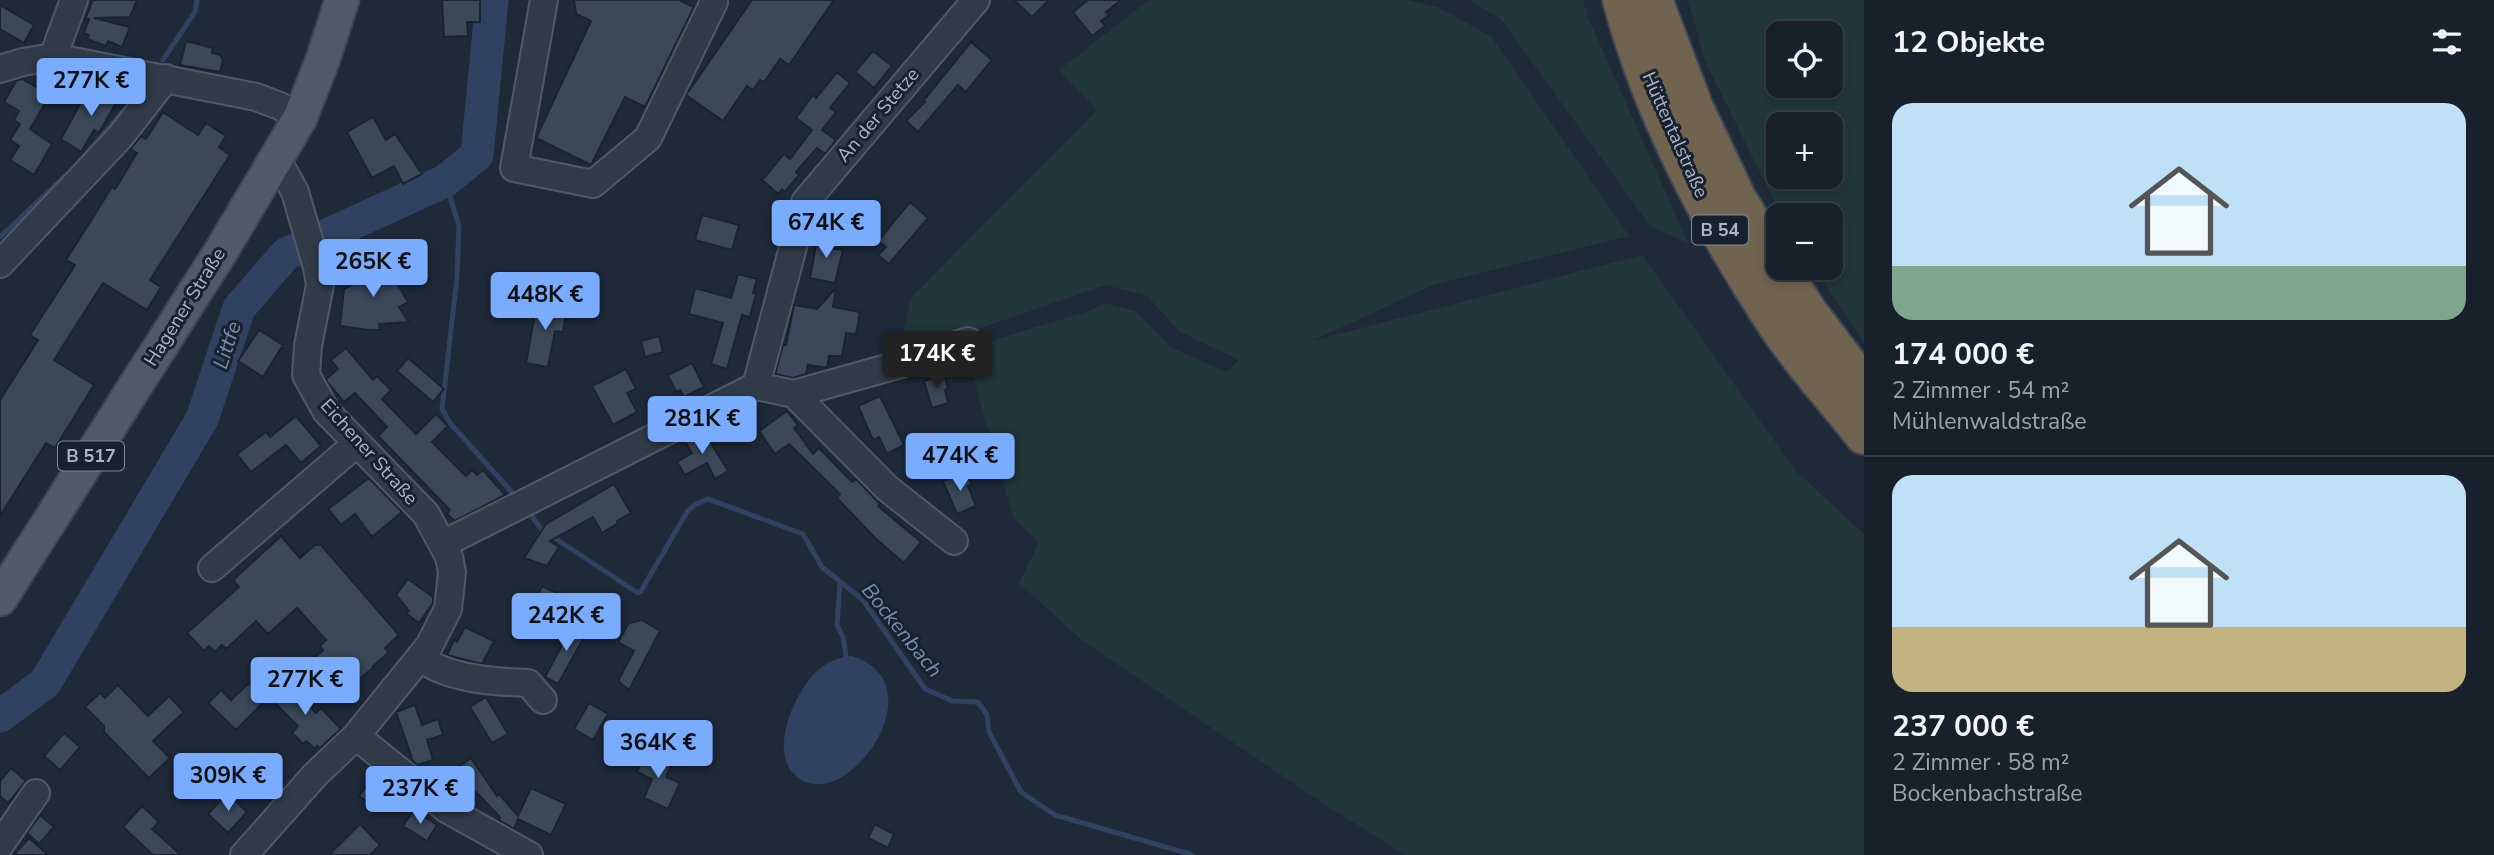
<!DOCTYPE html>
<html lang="de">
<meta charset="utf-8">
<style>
:root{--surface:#17202b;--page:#202833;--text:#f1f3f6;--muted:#9ea3a9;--line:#363e47;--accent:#79acff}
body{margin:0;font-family:"Nunito Sans",sans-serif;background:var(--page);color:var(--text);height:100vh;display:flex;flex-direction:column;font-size:26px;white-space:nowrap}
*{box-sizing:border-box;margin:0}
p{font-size:23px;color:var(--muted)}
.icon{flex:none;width:38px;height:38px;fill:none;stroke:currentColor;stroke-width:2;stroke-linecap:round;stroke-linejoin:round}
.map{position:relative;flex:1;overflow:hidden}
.details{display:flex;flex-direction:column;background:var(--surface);width:630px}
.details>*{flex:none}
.tools{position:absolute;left:1766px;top:21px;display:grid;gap:14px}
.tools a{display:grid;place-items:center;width:77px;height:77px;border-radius:14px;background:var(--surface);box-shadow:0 4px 10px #0003,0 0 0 2px var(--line);font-size:35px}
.price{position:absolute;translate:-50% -60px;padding:0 16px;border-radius:7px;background:var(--accent);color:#111;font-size:23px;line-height:46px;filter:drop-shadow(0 2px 4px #0008)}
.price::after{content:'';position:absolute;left:50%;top:42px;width:21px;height:16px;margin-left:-10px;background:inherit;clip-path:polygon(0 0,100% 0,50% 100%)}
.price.active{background:#222;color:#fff}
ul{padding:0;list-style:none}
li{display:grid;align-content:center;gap:14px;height:371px;padding:0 28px}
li+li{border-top:2px solid var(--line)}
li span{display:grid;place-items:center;height:217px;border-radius:21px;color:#555}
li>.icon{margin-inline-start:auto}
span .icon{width:126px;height:126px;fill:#fffc;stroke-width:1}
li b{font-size:30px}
h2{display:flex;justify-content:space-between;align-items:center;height:84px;padding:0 28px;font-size:30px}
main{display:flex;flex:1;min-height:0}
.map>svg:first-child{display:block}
.green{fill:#21373a;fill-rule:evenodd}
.water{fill:#2f4360}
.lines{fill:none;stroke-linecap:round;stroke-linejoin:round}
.stream{stroke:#2f4360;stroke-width:5}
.river{stroke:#2f4360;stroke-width:33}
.building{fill:#3a4859;stroke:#1a2330;stroke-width:2}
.minor-casing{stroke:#505967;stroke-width:30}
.major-casing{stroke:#3c4553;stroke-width:37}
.highway-casing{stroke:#3d4654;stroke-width:42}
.minor{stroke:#323c49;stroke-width:26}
.major{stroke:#505b6a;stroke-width:33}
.highway{stroke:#70634f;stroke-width:38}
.labels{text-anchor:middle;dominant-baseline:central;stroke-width:6;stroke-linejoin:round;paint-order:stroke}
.shield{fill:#18212e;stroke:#808998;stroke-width:2}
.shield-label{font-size:18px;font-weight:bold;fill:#acb6c6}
.street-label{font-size:19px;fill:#acb6c6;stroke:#18212e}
.water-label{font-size:21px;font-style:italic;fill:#728db1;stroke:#18212e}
</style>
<main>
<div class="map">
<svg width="1864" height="855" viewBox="0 0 1864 855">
<rect width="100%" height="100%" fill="#1f2a39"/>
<path class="green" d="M1149,0H1407L1439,8L1491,36L1629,236L1433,285L1312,341L1642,255L1796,471L1864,534V855H1405L1329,807L1084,642L1019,583L1039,542L1013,517L965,349L1089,311L1105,303L1135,311L1172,348L1226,372L1239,360L1180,332L1147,296L1106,285L897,357L911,298L1097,110L1059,70Z
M1469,0H1583L1588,17L1688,243L1651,227L1501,19Z
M1688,0H1864V342L1814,268H1830V215H1781L1705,61ZM1830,33V86H1778V33ZM1830,124V177H1778V124Z"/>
<path class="water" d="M852,656C942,684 842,821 795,775C769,751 794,695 814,674C824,663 838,657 852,656Z"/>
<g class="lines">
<path class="stream" d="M163,60L195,12L197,0
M81,160L127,107
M445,181L459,226L457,277L442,409L450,423L516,497
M0,237L64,177
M527,509L541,529L638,593L641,591L687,512L696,504L708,499L803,534L822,567L863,600L925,689L952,701L978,702L987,715L989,732L1021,792L1055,815L1193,855
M840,581L837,625L843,637L846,656"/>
<path class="river" d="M0,716L45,683L202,419L239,308L286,254L445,181L477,155L492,0"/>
</g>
<path class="building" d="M93,0H137L130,17L94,18L130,27L122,47L108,41L106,46L87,39L89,35L84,33L89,19H85Z
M442,0H480V22H467L468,36L444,37Z
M574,0H679L694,7L645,107L625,97L591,165L536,138L591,21L576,14Z
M752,0H834L789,65L780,59L764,82L760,80L753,90L747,86L723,121L686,95Z
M1014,0H1049L1032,17Z
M1088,0H1121L1106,12L1109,15L1101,21L1105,26L1092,36L1073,12Z
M0,5L34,25L24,43L0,29Z
M186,41L213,48L212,53L220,55L223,60L220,72L180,65Z
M971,42L992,60L966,92L958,85L918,132L906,121L925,102L923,101Z
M873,51L892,66L874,88L855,72Z
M837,72L850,83L830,108L836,112L822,130L836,140L825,154L817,148L796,172L799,175L785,192L782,189L778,194L762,180L784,154L790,159L812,130L796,118L813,95L816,98Z
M22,79L50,95L30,129L52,144L34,175L10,160L19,146L10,140L20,124L14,120L19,111L4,102L16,81Z
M111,85L125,87L99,133L94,130L81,152L61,139L86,93L100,102Z
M163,112L198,135L206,123L226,136L219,147L230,155L150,280L161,287L147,310L103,283L54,360L94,385L55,448L46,443L0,516V400L38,340L30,335L75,265L66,260L112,187L115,189L137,153L130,149L141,136L146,139Z
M373,117L386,140L395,134L422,174L403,184L394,166L372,178L347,132Z
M910,202L928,218L889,264L878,255L886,247L878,241Z
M702,215L739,225L732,250L695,240Z
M819,229L832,240L830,248L843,250L835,283L810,278Z
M382,257L408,302L399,307L409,322L379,324L380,330H369L340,326L344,289L361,280L356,272Z
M738,274L757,279L753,293L756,294L750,317L742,315L727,369L711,364L723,323L689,314L695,288L731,298Z
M836,288L833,307L860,312L856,334L846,333L842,356H829L827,368L808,365L806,374L793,378L775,374L783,345H786L794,305L817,309Z
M537,302L567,307L563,332L555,331L548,367L526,363Z
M259,330L283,345L263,377L238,361Z
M659,336L663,352L645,357L641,341Z
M346,348L373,380L377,376L391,390L382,399L416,434L436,414L448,426L432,442L466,476L472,470L477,475L483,470L505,495L455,521L447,514L450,510L378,436L387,427L355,393L344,402L328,383L326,379L338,369L331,360Z
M408,358L444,389L433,402L397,371Z
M692,363L704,387L684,397L680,390L676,392L668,375Z
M626,369L636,389L627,393L637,412L613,425L592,386Z
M944,375L948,388L945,390L948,403L932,408L924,381Z
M880,396L904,445L887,454L879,437L873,440L858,406Z
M787,411L798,425L794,428L813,454L819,448L852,482L856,479L880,504L878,506L921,542L904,563L875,538L837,498L840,494L789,444L775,454L759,431Z
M296,416L321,446L301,463L286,445L251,472L237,454L266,432L270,437Z
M703,430L728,471L715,479L707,463L685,475L677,462L692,453L684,440Z
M966,472L972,485L968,486L976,506L957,514L943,481Z
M369,478L402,512L372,537L355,514L341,525L328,509Z
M614,484L631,513L617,521L618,523L602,533L593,517L550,541L559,547L547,566L524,558L546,524Z
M281,536L300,558L315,545H321L399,635L385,648L389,652L373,666L374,667L347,689L315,657L323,650L320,646L326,640L297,608L268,634L256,621L226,649L222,645L215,652L209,646L204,651L187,633L239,587L233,580Z
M408,579L433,597V603L419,623L406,613L409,611L396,595Z
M542,586L557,593L551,607L536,600Z
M642,620L660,631L629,690L618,681L634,651L618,642L629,623Z
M574,623L588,630L558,684L545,677Z
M465,627L494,641L482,664L447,655L454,640L457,642Z
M284,680L316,713L321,708L341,729L320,748L317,746L315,749L306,741L303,744L292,733L298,726L268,696Z
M249,683L266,700L236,730L208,703L221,690L231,700Z
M118,685L148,716L169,696L184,712L153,741L170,758L149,778L104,732V726L85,707L100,693L105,698Z
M486,697L508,734L492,743L470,707Z
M589,703L608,714L593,740L574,729Z
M415,705L422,725L438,719L443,735L427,740L433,760L417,765L413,761L396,712Z
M64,733L80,747L60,770L44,756Z
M646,752L672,763L666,777L680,783L668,809L644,798L652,779L637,772Z
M471,758L497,796L499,794L518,816L531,788L566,804L551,835L518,819L514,829L499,820L500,817L476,792L465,799L448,774Z
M11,768L26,781L8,803L0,796V781Z
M377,773L392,785L375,807L359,796Z
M227,793L247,812L228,833L208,814Z
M142,806L159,822L152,829L181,855H153L123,827Z
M414,810L437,825L427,841L403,826Z
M40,815L54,827L39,844L27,833Z
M360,824L380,845L370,855H329Z
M875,824L894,834L888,848L868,838Z
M29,838L48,855H14Z"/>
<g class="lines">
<g class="minor-casing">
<path id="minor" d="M544,0L514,168L593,184L648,138L714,2L713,0
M53,57L74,0
M0,69L23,62L53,57L256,97L280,106L300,118
M0,264L120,137L166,78
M756,386L794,394L887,488L954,541
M794,394L901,364L968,341
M443,544L756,386L805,202L976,0
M212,568L357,443
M420,657C445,679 496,682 528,683L543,700
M356,736L448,810L529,855
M0,845L36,793
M244,855L315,775L356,736L429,646L448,609L452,572L449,557L426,514L326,411L306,375L308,346L320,285L317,267L295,192L277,159"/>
</g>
<g class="major-casing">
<path id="major" d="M0,599L223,248L300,118L323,59L342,0"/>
</g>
<g class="highway-casing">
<path id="highway" d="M1622,0C1653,116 1712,226 1778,326C1803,364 1836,399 1864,435
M1653,0L1694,108L1737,199L1778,265
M1780,268L1807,311L1864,386"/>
</g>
<use href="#minor" class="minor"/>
<use href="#major" class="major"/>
<use href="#highway" class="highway"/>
</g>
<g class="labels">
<g class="shield">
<rect x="1692" y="215.5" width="56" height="29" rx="5"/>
<rect x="58" y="441.5" width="66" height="29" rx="5"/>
</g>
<g class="shield-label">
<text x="1720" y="230">B 54</text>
<text x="91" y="456">B 517</text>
</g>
<g class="street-label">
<text transform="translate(878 115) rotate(-50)">An der Stetze</text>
<text transform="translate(1675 135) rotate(66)">Hüttentalstraße</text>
<text transform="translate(185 307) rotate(-58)">Hagener Straße</text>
<text transform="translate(369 452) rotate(48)">Eichener Straße</text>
</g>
<g class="water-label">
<text transform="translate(227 345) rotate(-72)">Littfe</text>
<text transform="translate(902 630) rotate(51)">Bockenbach</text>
</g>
</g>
</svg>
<div class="tools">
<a><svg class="icon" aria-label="locate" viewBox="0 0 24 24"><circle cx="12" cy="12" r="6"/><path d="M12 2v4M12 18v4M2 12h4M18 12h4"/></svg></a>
<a>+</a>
<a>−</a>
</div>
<b class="price" style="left:91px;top:118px">277K €</b>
<b class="price" style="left:826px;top:260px">674K €</b>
<b class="price" style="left:373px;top:299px">265K €</b>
<b class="price" style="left:545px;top:332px">448K €</b>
<b class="price active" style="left:937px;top:391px">174K €</b>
<b class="price" style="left:702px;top:456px">281K €</b>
<b class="price" style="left:960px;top:493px">474K €</b>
<b class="price" style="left:566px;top:653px">242K €</b>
<b class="price" style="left:305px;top:717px">277K €</b>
<b class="price" style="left:658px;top:780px">364K €</b>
<b class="price" style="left:228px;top:813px">309K €</b>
<b class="price" style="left:420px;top:826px">237K €</b>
</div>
<section class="details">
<h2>12 Objekte<svg class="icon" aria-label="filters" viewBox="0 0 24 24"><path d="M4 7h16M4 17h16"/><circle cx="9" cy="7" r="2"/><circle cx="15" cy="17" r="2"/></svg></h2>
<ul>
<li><span style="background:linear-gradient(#bfe0f5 75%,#7fa58c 0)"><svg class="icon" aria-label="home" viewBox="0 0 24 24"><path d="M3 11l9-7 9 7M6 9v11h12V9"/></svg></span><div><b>174 000 €</b><p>2 Zimmer · 54 m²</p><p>Mühlenwaldstraße</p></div></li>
<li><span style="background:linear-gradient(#bfe0f5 70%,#c2b280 0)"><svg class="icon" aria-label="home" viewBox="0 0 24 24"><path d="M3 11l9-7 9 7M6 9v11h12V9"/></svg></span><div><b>237 000 €</b><p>2 Zimmer · 58 m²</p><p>Bockenbachstraße</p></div></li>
</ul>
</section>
</main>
